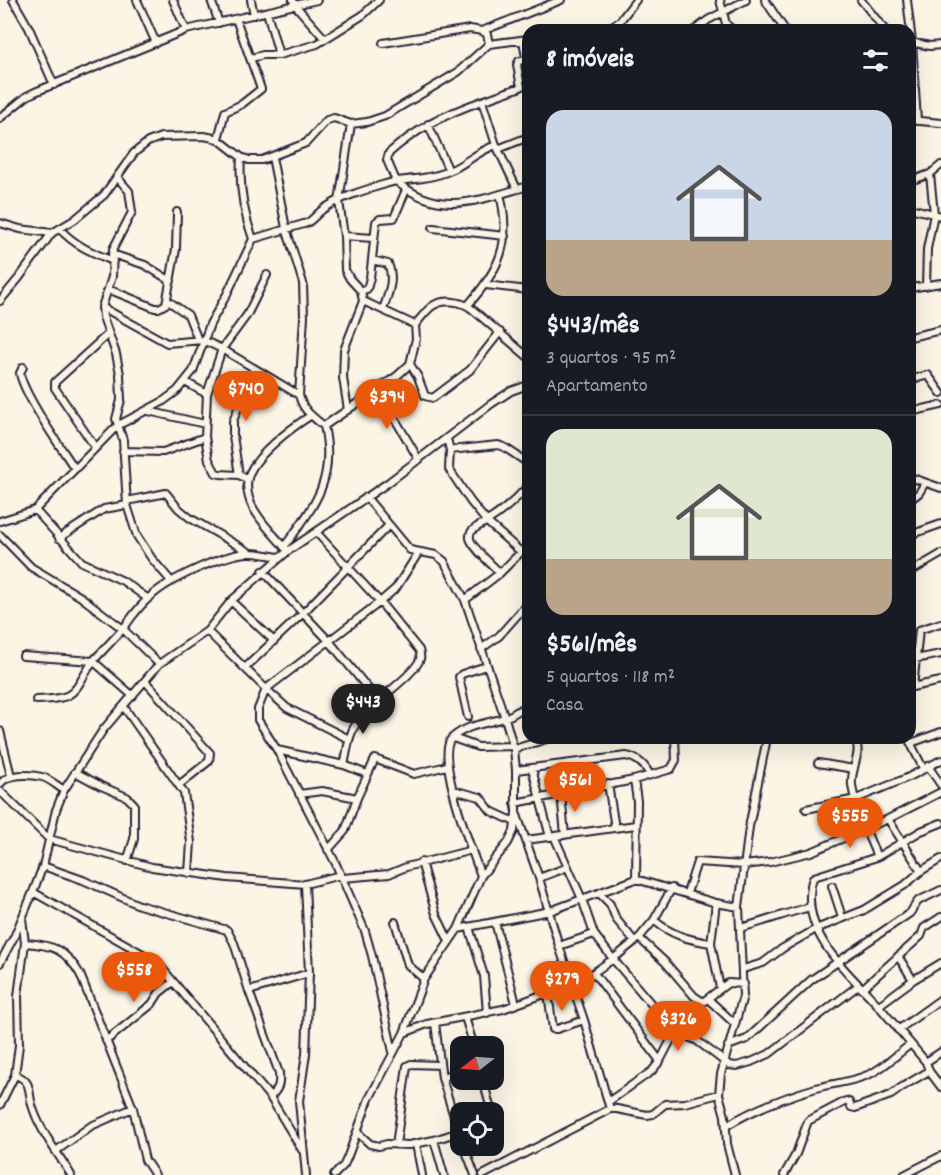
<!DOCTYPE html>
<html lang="pt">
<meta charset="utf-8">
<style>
:root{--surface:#171b24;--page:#242831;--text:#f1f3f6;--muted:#9ea1a6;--line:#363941;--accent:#ea580c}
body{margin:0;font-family:Dekko,sans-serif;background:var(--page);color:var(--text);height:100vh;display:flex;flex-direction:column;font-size:22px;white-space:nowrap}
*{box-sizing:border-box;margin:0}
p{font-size:20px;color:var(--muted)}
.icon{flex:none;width:33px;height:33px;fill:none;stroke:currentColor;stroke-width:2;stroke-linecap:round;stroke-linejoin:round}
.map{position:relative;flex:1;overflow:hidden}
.sheet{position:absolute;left:522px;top:24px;width:394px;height:720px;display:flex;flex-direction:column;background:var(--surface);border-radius:18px;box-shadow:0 6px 24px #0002}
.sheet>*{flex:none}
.needle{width:39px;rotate:253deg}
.controls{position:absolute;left:450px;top:1036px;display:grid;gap:12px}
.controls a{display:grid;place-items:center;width:54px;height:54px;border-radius:12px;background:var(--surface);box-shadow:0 6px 24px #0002;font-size:30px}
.price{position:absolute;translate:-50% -51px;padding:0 14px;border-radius:21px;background:var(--accent);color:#fff;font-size:20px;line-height:39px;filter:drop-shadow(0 2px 3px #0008)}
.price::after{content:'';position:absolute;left:50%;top:36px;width:18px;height:14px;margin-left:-9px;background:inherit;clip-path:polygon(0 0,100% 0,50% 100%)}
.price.active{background:#222;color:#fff}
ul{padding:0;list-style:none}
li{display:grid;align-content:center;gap:12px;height:318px;padding:0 24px}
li+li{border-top:2px solid var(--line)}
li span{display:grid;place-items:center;height:186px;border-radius:18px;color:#555}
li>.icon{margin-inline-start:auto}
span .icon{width:108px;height:108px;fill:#fffc;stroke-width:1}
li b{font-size:26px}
h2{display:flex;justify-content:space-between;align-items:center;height:72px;padding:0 24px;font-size:26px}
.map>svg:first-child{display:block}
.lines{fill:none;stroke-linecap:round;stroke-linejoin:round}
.minor-casing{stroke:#22223b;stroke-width:10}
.minor{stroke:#fcf5e5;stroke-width:6}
</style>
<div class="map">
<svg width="941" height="1175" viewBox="0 0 941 1175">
<rect width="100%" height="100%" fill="#fcf5e5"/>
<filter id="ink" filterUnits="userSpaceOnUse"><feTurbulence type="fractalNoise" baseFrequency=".0167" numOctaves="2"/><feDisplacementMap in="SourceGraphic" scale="12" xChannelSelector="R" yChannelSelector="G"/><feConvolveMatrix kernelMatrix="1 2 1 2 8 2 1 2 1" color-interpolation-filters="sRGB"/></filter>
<g filter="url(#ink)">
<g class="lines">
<g class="minor-casing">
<path id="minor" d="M13,0L29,28L54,85
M137,0L156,43
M173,0L186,30
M211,0L219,23
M251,0L254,15
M293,0L295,5L325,39
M720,0L726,24L733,30
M765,0L785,30
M861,0L885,30
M907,0L912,42L917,121
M267,12L279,55
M606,30L620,21L636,0
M695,30L708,20L746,0
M482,31L561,0
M910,42L930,46L941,45
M383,43L470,29L482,31L487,34L489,44
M251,58L263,55H279L317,44L363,15L379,0
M482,101L521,87L517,65L519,61L526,58L523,40
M0,118L27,96L35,92L186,30L317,0
M910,120L941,123
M428,124L449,171
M218,139L225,112L242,104L261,89L236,19
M496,145C478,151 466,164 449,171C433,178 414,179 396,181L387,160L389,153C417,128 447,113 482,101L496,145L517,189
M498,149L528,137
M241,157C239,186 243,212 253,239
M272,157L286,228L303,283L304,317L299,395C303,411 312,416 324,426C336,480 315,505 284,547
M117,177L129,191L132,212L113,249L112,277L102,307L103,317L116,354L120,374L121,400L116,419L123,440L127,505L137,536L152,559L171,581
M910,181L930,174
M910,208L941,216
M0,223L20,229L52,233
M433,228L505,236
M60,229C74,245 93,253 113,261
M344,236L373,238
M112,254L145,265L171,281
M372,260L388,264C395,279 388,294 383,310
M486,285L528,290
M926,286L927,249L934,214L930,174L941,165
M910,288L941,283
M108,289L155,308H159L166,304L176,249L177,212
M361,291L367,289L370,278L376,222L380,219L394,218L406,190
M167,300L188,315L198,340
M0,301L19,278L52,233L74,220L104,195L134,153L148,142L161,137L204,136L218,139L241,157L249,160H262L306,143L327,120L334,118L351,124L367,122L385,116L458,72L489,44L528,39
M468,305C500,269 512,243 500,194
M102,307L167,343L203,340L222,349L299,395
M415,325C420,319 425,312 431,307C442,298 462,301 472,309L528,357
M910,337L941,330
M410,364L418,377L425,396L433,398L470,370L500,332
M23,367L20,373C23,394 62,449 75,469
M910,380L928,375L941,393
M185,382L207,394
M380,386L395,419L419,460
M348,410L343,378L344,350L363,301L361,291L350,279L345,270L344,236L339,201L351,124
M148,411L205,424
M910,412L941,405
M324,426L397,376L410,364L416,339L415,325L363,301
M447,439L450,450L449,469L470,501L487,522L521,552
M95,447L55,388V382L108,334
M450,450L498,445L504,447L528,463
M123,451L163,452L205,437
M239,475L233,436V421L254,368
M910,477L941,488
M247,479L239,475L220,474L216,473L209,460L205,437L207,394L222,349L247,315L267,275
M910,500L919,493L925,483
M127,501L166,493L178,508L190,518L249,552
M35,510L82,562L123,581L147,598
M0,521L35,510L117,426L162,402L177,391L193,371L210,324L227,294L253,239L307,223C314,219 318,212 325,208C346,194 373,188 396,181C440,218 479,200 528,186
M316,532L380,602L419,650C420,653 421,656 420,659C415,675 370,704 359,720C348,733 348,749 344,765
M0,535L31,567L81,597L123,629C131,618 139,606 150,597C169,579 222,555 247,553C257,552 270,556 280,557
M910,535L941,524
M59,538L104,509L127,505
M287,550C277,538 265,527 257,514C250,505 245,490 248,478C253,457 291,428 310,416
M910,560L912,571
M263,571L330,642L379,702
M910,572L941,554
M500,573C494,567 470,545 470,538C469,532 473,530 477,527C496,517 514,502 528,486
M465,600L500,573L528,545
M231,601L274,641
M207,631L266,689L258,709V720L277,750L335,862L365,931L372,956L393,1052
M481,649L499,636L528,603
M23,656L93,661L123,629L159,664
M910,660L941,654
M245,668L302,614L388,526
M145,681L210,753L209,761L179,785
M912,687L941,681
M913,687L919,630L941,623
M36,700C77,699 72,694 93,661L133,696
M124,707L184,793L191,842L189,873
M468,717L459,677L462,674L486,666
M0,731L11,776
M453,738L478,747L513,746
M855,738C863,754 850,768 852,785C855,808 868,835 877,857
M908,738L923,768
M349,739L287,708L266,689L380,602L396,588L419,552
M911,743L941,732
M514,749L550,738
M277,750L344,765L367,774
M818,763L854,769
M928,766L941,785
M532,769L550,837
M516,770L626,756C638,758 645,765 650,775
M75,772L101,786L127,797L134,804V839L127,861
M634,780L637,801L636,879
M0,784C8,773 29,774 42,777C50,779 57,786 64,790
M608,784L615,828
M453,790L480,797L491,811L515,822
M0,791L49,839L152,867L227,878L305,884L341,875
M299,794L322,791L357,798
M561,794L565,835
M515,803L634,780L671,769L676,760L675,738
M806,809L856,799L909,777L941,760
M517,815L539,878L559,946L584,1020L610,1109
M888,819L921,871
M941,823L921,831L877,857L814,877C810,883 811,888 810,895C808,941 850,974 878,1005C894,1024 910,1043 926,1062L929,1071L941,1087
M554,836L582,899L594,934L613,959L675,1032L696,1040L729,1065L737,1066L751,1062L769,1054L859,985
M526,840L636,825
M328,850L345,831L357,798L375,759L414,774L447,766
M421,862L436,914L449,941
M43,866L83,880L139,905L227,930L234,943L249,991L279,1073C280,1084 279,1089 270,1097
M481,876C473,853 434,755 452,738C468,724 485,724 504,718C512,716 521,709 528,704
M343,878L389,874L406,867L472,850
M539,878L568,867
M305,884L309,973L306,1054L299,1101L306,1175
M832,886L842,917
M33,892L143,954L161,967L270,1097L302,1150
M599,893L610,904L616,919L635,942
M687,893L697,862L744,865L770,862L811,852L888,819L941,792
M716,903L711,943L720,988
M654,920C671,935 689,940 711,943
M395,922L408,965L424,979
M495,922L516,1004
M469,927L484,976L487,1013
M740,928C764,922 786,913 810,907
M458,929L550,911L636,879L716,903L739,907
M639,938L665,962L694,996L703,1002
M25,943C53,945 65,949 80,974L133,1108L145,1160L155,1175
M559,946L594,934
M898,956L913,980
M0,963L15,935L33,892L43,866L56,810L64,790L103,730L159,664L207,631L231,601L288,551L389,482L491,404L511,391L528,385
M743,969L763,963L783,948L816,929L864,910L905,885L921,871L941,859
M594,973L660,1061
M862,989L921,936L924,928L941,917
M249,991L309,973
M548,993L553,1029H557L584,1020
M708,999L734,1023
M878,1006L913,980L941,963
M465,1017L474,1047
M435,1023L442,1078L460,1136
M898,1030L941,999
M404,1033L427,1024L503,1009L583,980L613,959L639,938L654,920L672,888
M106,1041L152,1004L159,993L173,982
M728,1046L747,1039L811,980L910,913L918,901L941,890
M926,1062L941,1052
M15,1075C32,1080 28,1091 32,1105C39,1130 58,1153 71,1175
M442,1078L460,1070
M483,1080L490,1106
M608,1102L652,1071L660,1061L675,1032L703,1002L728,983L744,984
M0,1105L15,1075L19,1045L18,996L25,943L22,918
M726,1126C754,1109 785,1097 816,1088C834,1083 853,1082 870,1074C885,1067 897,1054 911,1044
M358,1133L370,1144L379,1146L387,1144L409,1145L434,1140
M416,1144L422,1175
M396,1145L407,1066L411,1064L440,1065
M464,1146L475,1175
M56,1151L91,1126L133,1108
M334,1175L344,1165L348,1156L369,1099L404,1033L424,979L458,929L481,876L508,843L514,831L516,813V770L514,749L505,718L465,600L444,561L436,555L410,550L366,497
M444,1175L434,1140L459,1132
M483,1175L610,1109H617L647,1115L653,1114L665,1104L685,1103L719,1094
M735,1175L727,1144L725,1116L719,1094L721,1074L743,996L739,907L749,827L767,738
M784,1175L796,1154L808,1121L846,1101L849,1102L851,1107L855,1108L891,1095L902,1087L929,1071
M904,1175L941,1156"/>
</g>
<use href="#minor" class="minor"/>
</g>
</g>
</svg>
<div class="controls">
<a><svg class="needle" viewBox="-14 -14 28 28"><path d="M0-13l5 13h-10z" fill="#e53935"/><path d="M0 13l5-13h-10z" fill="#9ea1a6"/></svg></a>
<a><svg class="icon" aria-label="locate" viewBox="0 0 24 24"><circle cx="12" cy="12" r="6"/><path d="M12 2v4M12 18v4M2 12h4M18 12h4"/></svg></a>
</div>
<b class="price" style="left:246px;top:422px">$740</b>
<b class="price" style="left:387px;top:430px">$394</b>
<b class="price active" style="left:363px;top:735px">$443</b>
<b class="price" style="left:575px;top:813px">$561</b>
<b class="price" style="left:850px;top:849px">$555</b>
<b class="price" style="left:134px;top:1003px">$558</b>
<b class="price" style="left:562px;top:1012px">$279</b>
<b class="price" style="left:678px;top:1052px">$326</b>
<section class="sheet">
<h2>8 imóveis<svg class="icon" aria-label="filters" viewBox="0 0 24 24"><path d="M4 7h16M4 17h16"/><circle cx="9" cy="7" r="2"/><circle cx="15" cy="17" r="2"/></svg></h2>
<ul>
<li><span style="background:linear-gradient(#c9d6e8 70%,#b9a48a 0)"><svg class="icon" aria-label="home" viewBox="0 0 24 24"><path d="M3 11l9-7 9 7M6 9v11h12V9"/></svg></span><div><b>$443/mês</b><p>3 quartos · 95 m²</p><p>Apartamento</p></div></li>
<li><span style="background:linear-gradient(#dfe7d0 70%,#b9a48a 0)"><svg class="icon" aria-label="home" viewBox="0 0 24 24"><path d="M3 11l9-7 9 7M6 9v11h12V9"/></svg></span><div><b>$561/mês</b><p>5 quartos · 118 m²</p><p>Casa</p></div></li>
</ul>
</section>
</div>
